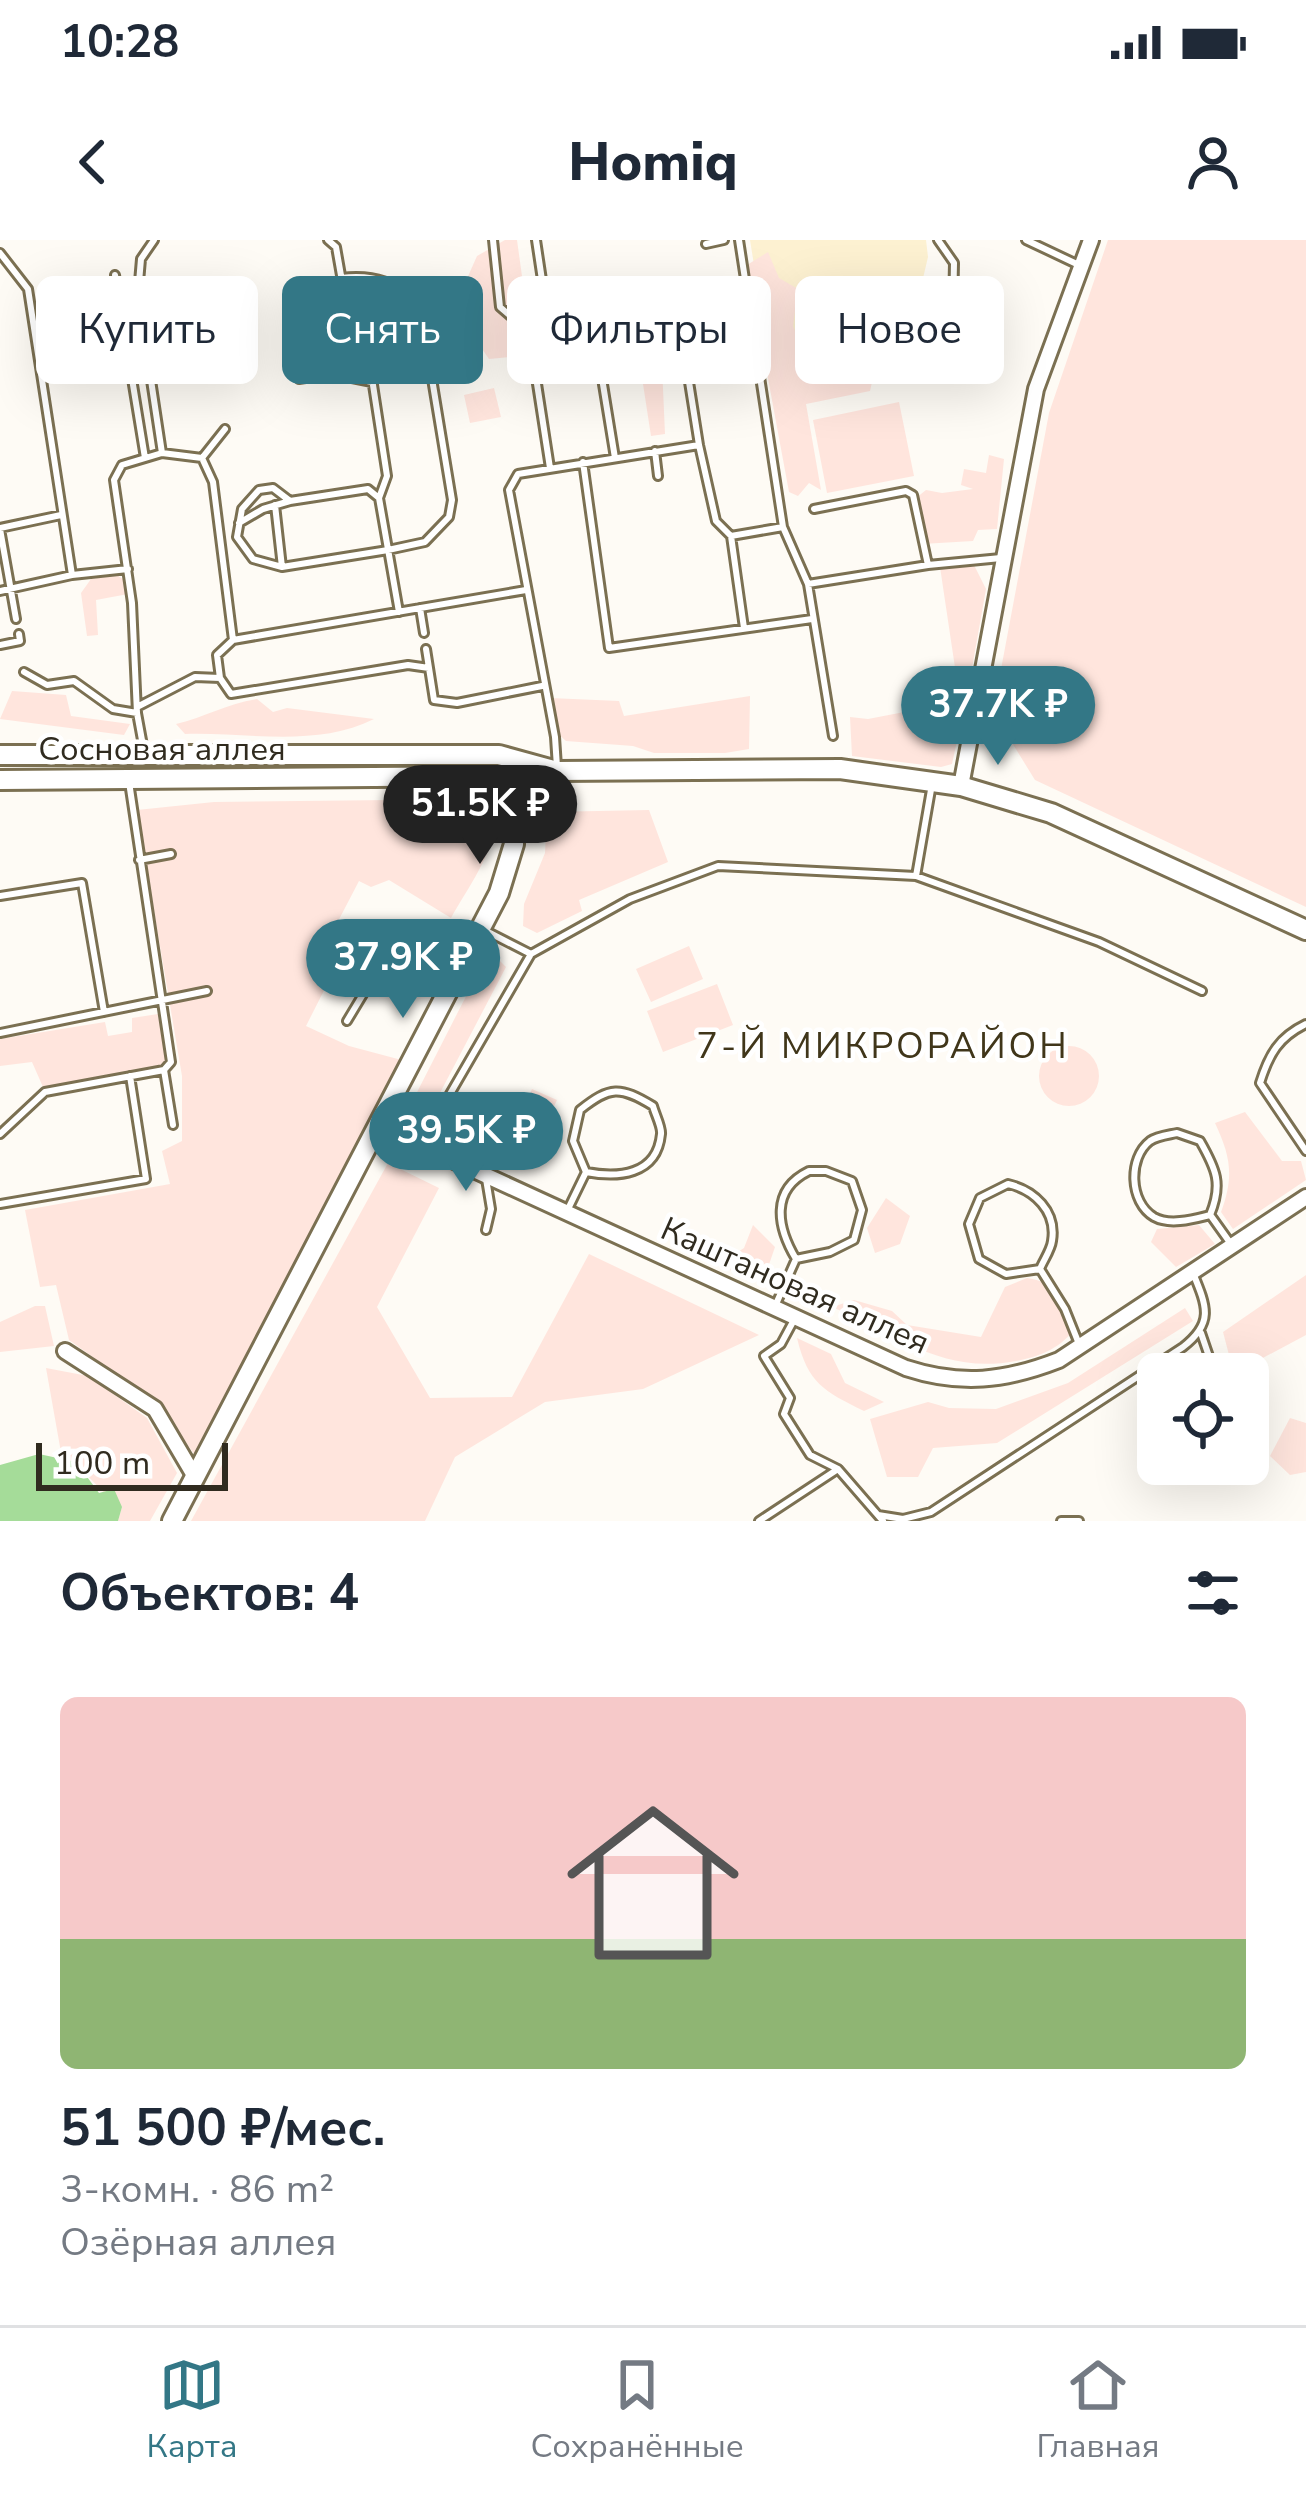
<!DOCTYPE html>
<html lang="ru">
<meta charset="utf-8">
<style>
:root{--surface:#fff;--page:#f2f2f3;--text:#1f2937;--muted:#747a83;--line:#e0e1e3;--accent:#337786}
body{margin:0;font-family:"Nunito Sans",sans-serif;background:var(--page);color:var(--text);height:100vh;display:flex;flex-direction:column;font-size:45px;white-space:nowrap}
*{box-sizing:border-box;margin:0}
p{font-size:39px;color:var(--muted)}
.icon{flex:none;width:66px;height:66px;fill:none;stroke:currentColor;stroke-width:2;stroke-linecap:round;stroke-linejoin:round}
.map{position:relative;height:1281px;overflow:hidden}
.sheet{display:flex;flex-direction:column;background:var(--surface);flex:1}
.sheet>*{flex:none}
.hud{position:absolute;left:36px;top:36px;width:1236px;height:108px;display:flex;gap:24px}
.tools{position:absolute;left:1137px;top:1113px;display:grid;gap:24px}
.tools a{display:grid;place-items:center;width:132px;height:132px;border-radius:18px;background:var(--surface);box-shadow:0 12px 48px #0002;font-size:60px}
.scale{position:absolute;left:36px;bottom:30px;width:192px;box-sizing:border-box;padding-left:12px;border:6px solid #302b1f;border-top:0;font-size:33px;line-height:42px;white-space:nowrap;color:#302b1f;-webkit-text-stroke:9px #fff;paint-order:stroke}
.price{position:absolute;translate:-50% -102px;padding:0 27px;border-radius:42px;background:var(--accent);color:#fff;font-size:39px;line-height:78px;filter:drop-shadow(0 3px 6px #0008)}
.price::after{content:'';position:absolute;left:50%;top:72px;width:36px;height:27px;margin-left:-18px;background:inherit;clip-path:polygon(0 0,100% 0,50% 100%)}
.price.active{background:#222;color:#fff}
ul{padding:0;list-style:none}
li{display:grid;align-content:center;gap:24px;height:636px;padding:0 60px}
li span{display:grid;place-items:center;height:372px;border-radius:18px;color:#555}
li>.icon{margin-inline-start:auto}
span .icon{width:216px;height:216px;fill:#fffc;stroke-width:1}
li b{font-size:51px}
h2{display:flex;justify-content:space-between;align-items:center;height:144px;padding:0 60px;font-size:51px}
.pill{padding:0 42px;border-radius:18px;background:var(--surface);box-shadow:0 12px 48px #0002;font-size:42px;line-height:108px}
.pill.active{background:var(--accent);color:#fff}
.status{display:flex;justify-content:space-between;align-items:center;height:84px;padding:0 60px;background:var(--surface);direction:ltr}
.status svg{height:33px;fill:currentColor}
header{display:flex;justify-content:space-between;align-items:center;height:156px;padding:0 60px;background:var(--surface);font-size:54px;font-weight:800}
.dock{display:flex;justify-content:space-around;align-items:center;height:168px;border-top:3px solid var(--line);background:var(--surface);font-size:33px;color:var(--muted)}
.dock a{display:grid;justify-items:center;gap:6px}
.dock .active{color:var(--accent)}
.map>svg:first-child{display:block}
.built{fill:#fdf1d1}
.green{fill:#ffe5dd}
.water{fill:#a5dc99}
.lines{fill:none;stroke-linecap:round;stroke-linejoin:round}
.lane-casing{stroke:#7b7052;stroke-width:12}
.street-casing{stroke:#7b7052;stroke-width:20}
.secondary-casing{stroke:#7b7052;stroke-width:24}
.lane{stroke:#fff;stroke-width:6}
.street{stroke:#fff;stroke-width:14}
.secondary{stroke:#fff;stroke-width:18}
.labels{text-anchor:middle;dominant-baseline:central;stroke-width:9;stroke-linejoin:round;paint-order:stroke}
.street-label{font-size:33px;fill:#302b1f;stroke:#fff}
.neighbourhood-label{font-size:36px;letter-spacing:3px;fill:#40361a;stroke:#fff}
</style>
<div class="status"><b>10:28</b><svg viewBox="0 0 49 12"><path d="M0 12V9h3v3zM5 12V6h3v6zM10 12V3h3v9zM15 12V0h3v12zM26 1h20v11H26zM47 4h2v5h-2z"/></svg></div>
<header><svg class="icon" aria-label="back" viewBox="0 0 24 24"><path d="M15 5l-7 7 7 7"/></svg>Homiq<svg class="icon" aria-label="person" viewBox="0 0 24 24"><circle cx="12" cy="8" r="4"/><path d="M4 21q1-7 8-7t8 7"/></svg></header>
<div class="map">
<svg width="1306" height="1281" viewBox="0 0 1306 1281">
<rect width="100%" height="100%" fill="#fefbf5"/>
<path class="built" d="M750,0H926L928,17L901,132L775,156Z"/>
<path class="green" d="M505,0H517L526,65L520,116L489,119L454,68L477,16Z
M1108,0H1306V667L1035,540L993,472L1049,173Z
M768,12L779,38L798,49L793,86L806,118L850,114L875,129L870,151L806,164L821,250L809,243L798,256L789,252L747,25Z
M662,126L665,194L651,196L641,131Z
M494,148L501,177L470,183L464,155Z
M899,162L914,236L827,253L813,180Z
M989,215L1004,219L997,289L978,290L973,301L922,304L916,258L926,250L942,253L973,249L961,245L964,229L986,233Z
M974,325L986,349L969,445L957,441L940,327Z
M117,335L127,342L128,354L96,360L98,395L87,396L81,353L91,339Z
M12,451L66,455L71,476L130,484L124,495L0,479Z
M750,456L749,509L725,513H654L633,506L566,501L556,492L550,458L619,461L624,476Z
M257,459L273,472L287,468L374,479C317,508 247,492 185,494L176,484C205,477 228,463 257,459Z
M951,463L965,464L952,524L941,527L852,516L850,477L868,479Z
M483,559L495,567C502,603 468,647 451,678L389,640L371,647L359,641L334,689L349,701L306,786L349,806L409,822L196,1217L161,1166L69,1100L56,1045L40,1047L25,970L170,944L162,911L182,901V836L137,570L214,562Z
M649,570L668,622L579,660L582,671L537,693L523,686L524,664L545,613L547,572Z
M689,706L703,739L651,762L636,729Z
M495,716L506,727L430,872L422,875L411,864L484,721Z
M717,744L733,785L663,812L647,771Z
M158,774L166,818L161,828L43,847L32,822L0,826V799L105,782L108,796L132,792V778Z
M1039 836a30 30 0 1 1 60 0a30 30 0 1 1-60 0Z
M532,849L557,860L540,896L516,885Z
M1245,872L1282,921H1301L1306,940L1233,989L1221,972C1234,937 1231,917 1215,883Z
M388,923L439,948L377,1067L430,1158L512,1157L589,1014L759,1095L643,1149L545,1162L455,1217L425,1281H191Z
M886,958L910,976L900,1004L875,1013L867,988Z
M753,985L775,1007L762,1045L730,1030L733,1015L744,1008Z
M1199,985L1215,1004L1176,1027L1151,1002L1157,989Z
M1306,1035V1095L1259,1120C1251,1146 1262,1170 1249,1196L1248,1134H1234L1223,1092Z
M1027,1038C1057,1042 1071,1062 1073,1091C1059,1109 1038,1117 1016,1121C941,1135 897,1094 832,1067L854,1060L892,1071L907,1085L981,1097L1005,1047Z
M35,1066H45L54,1106L0,1112V1082Z
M1185,1068L1193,1081L997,1203L933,1208L918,1237H887L870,1179L928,1162L949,1168L996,1169L1068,1143Z
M797,1098L831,1114L845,1143L884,1162L864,1171C824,1151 808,1144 797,1098Z
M46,1128L88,1136L147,1178L177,1233L150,1281H118L122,1267C98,1252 83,1224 62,1218Z
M1290,1178L1306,1183V1232L1290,1235L1270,1216Z"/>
<path class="water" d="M39,1214L76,1222L99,1253L114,1249L122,1267L118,1281H0V1225Z"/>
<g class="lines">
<g class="lane-casing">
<path id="lane" d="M154,0L141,19L138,54L162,213
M328,0L336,7L349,81L369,119L387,236L379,258L399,372
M493,0L500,67L529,92
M536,0L545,60L529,92L550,228
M739,0L783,287L808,344L833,496
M938,0L954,23L952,119
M1026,0L1081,26
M706,4L724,0
M0,13L28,49L72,335
M115,35L145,218
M341,38C376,34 395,42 420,66L452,260L449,277L425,302L388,310L282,327L253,319L237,297L242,269L259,250L273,248L290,261L368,249L379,258
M299,139L332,134L372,142
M655,211L658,236
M202,218L225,189
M615,218L593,83L613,58L665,50L676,60L699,205L716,281L731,296L783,287
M583,222L609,408L812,379
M275,265L282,327
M814,269L906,251L913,255L928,325
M239,283L263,269L290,261
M0,288L61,275
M0,289L16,379
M731,296L744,388
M808,344L928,325L1001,318
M0,351L72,335L128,329
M420,368L424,393
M233,400L217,415L220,438L231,454L408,425L429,428L434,460L457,463L542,446
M0,405L20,401L19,394
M426,409L429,428
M24,432L47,445L74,441L113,469L137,473
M137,467L195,437L220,438
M144,511L137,473L132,363L114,240L122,225L162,213L202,218L213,242L233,400L526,350
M557,527L555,497L509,250L518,234L699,205
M139,620L171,614
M916,636L932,544
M0,656L82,643L104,772
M486,691L531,714
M347,781L386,716L429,698L473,689
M1306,784C1279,797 1269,814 1260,843L1306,911
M0,793L207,751
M164,830L173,885
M428,892L531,714L630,659L718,626L916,636L1099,702L1202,751
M1177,893L1200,901C1216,929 1223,944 1210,975C1194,979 1170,986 1154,977C1129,962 1128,918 1150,901C1157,896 1168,895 1177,893Z
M0,894L45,852L164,830L171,822L129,542
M809,931H826L852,941L862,970L854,1000L830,1012L796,1019C777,987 770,950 809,931Z
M1008,944C1034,950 1057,971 1052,1001C1051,1010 1043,1021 1040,1029L1006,1034L979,1019L969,984L980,958Z
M0,964L146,939L130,836
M568,969L586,932L573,901L580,870C610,846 620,846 653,866C655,874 662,887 661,894C657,936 617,938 586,932
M1211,976L1231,1004
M486,990L491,969L486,939
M1040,1029L1065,1069L1079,1104
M776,1064L796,1019
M795,1078L781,1104L764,1116L790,1158L784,1174L810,1215L838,1229L883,1281
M1201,1093L1215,1134
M878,1275L903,1279L931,1272L1183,1107C1214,1083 1207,1067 1193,1033
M759,1281L838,1229
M1061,1281H1079"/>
</g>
<g class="street-casing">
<path id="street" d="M961,546L1036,149L1091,0
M378,886L906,1128C961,1146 1005,1141 1059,1120L1306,957
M65,1111L155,1169L195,1237"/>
</g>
<g class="secondary-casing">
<path id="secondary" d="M0,515H499L557,531L840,529L961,546L1051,573L1306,690
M0,540L493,536
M172,1281L499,653L514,604L515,551L506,542L483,538"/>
</g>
<use href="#lane" class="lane"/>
<use href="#street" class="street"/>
<use href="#secondary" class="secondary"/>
</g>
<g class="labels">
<g class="street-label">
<text x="162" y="509">Сосновая аллея</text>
<text transform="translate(795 1046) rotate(24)">Каштановая аллея</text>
</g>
<g class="neighbourhood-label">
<text x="883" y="806">7-Й МИКРОРАЙОН</text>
</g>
</g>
</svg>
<div class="tools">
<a><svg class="icon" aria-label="locate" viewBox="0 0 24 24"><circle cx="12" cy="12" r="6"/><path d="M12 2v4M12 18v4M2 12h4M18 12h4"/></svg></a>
</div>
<div class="scale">100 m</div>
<b class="price" style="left:998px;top:528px">37.7K ₽</b>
<b class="price active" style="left:480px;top:627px">51.5K ₽</b>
<b class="price" style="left:403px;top:781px">37.9K ₽</b>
<b class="price" style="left:466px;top:954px">39.5K ₽</b>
<div class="hud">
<a class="pill">Купить</a>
<a class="pill active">Снять</a>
<a class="pill">Фильтры</a>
<a class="pill">Новое</a>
</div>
</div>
<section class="sheet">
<h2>Объектов: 4<svg class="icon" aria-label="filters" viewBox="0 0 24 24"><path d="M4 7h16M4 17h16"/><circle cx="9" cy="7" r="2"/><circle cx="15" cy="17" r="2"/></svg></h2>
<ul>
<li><span style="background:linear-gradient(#f6c9c9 65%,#8fb573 0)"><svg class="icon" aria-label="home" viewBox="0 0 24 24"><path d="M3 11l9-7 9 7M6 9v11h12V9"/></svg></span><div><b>51 500 ₽/мес.</b><p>3-комн. · 86 m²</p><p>Озёрная аллея</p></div></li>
</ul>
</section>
<nav class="dock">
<a class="active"><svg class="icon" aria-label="map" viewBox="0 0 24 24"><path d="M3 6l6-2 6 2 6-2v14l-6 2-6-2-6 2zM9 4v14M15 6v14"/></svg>Карта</a>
<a><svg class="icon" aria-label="saved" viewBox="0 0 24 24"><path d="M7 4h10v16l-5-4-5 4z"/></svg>Сохранённые</a>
<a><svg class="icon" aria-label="home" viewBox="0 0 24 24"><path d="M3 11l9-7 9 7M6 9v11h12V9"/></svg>Главная</a>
</nav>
